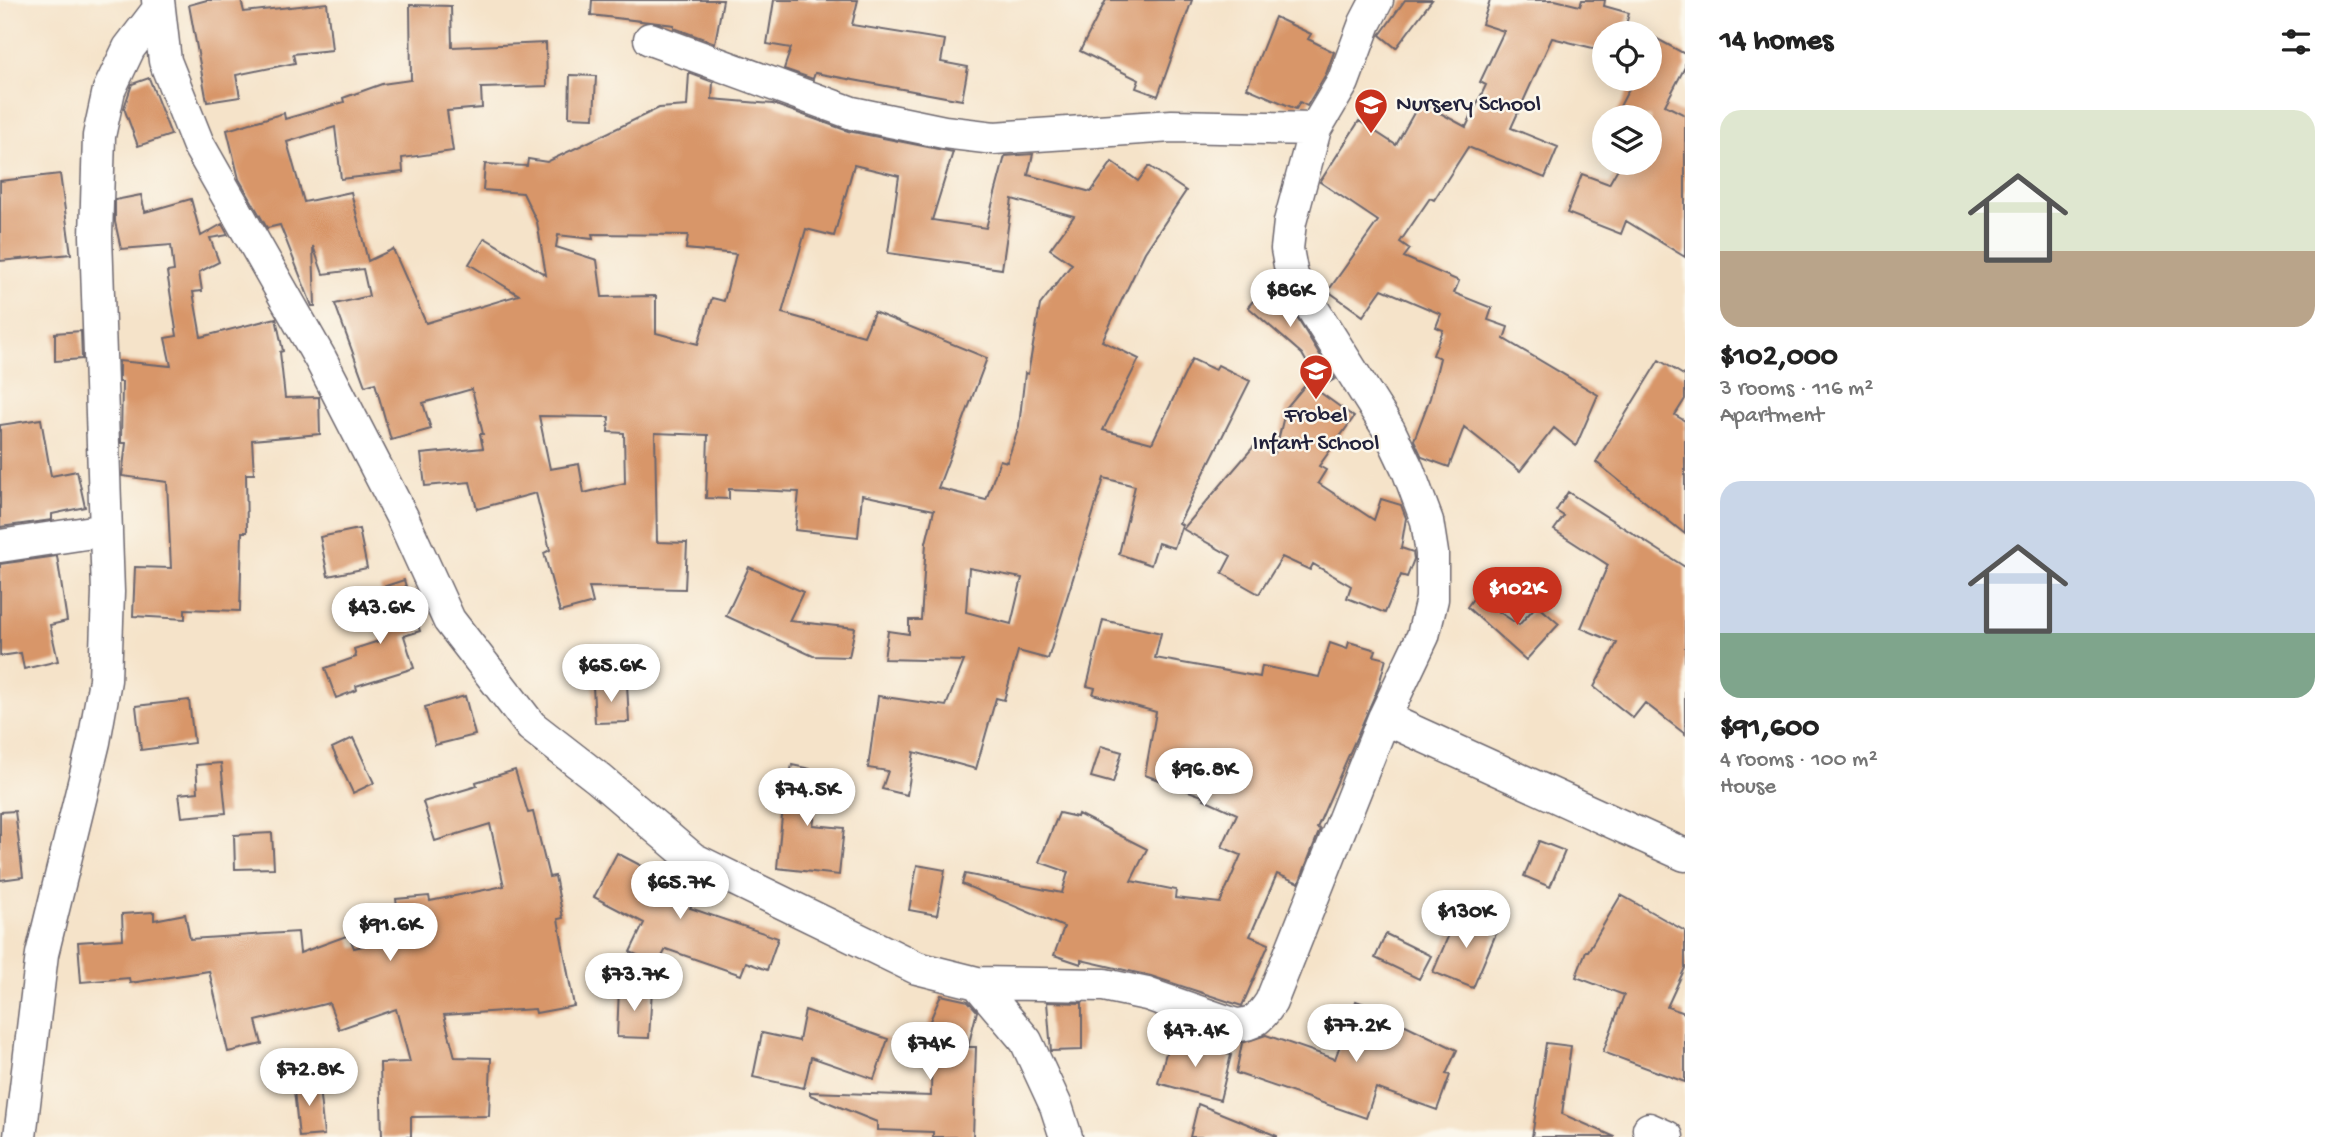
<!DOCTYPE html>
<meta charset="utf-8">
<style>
:root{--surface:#fff;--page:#f2f2f2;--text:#222;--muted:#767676;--accent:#c8321e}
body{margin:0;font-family:"Gochi Hand",sans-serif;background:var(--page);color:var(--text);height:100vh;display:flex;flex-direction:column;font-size:26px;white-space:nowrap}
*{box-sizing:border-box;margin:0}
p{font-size:23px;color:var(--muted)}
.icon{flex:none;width:38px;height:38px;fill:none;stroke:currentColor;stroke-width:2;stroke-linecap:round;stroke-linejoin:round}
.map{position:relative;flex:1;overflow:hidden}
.panel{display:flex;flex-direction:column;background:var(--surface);width:665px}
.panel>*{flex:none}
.controls{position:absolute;left:1592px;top:21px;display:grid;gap:14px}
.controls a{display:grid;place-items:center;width:70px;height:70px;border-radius:50%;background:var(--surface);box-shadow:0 4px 18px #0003;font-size:35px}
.price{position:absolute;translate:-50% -60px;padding:0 16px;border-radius:24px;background:#fff;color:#222;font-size:23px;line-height:46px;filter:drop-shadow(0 2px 4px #0008)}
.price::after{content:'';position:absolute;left:50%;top:42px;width:21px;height:16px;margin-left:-10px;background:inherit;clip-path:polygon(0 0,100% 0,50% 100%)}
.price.active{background:var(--accent);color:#fff}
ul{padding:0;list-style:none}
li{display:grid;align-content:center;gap:14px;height:371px;padding:0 35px}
li span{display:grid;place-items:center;height:217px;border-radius:21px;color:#555}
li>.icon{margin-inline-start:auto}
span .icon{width:126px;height:126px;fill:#fffc;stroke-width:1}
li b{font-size:30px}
h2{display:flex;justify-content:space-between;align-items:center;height:84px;padding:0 35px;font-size:30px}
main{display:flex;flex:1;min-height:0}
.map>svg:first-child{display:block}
.building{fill:#d89669;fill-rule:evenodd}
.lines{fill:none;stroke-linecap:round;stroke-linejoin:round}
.street-casing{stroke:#6c666d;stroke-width:35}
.street{stroke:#fff;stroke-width:32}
.labels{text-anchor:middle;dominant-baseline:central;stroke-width:5;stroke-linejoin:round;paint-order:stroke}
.poi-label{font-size:24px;fill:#22223b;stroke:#fbf7ec;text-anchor:start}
</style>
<main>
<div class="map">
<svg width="1685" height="1137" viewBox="0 0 1685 1137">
<rect width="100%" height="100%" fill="#fbf7ec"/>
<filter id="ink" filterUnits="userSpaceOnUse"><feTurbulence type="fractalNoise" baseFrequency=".0143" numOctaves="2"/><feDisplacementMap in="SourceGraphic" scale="14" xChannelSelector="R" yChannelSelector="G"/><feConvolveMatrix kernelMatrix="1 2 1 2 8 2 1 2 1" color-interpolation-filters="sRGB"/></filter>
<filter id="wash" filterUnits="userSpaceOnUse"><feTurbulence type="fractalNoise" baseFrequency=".00686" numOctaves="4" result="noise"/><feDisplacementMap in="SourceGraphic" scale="28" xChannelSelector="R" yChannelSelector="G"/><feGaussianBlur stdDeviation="1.57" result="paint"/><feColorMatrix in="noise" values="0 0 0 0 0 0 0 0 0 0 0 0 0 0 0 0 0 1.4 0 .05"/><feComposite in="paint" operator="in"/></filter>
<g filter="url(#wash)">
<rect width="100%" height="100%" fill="#f5e3c9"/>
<g id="blocks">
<path class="building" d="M207,0H241L244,12L327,3L332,50L293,54L295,63L236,75L240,97L207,102L189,5Z
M592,0H723L715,43L674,28V25L591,15Z
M774,0H858L852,25L945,40L941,62L968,67L962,100L815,73L813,79L784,69L791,48L767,44Z
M1106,0H1192L1158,96L1136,88L1139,80L1080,51Z
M1405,0H1432L1396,48L1380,35Z
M1490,0H1555L1580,6L1582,0H1605L1604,6L1629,13L1624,33H1605V51L1552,38L1511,128L1558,147L1545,178L1468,147L1434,200L1430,198L1400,242L1410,249L1404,257L1459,281L1454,293L1492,308L1488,320L1508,327L1504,339L1598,395L1576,446L1554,428L1520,471L1464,427L1449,467L1422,457L1414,440L1430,398L1440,358L1433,355L1443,330L1436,327L1441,314L1382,289L1363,316L1328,291L1378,221L1320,182L1359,121L1396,145L1420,102L1466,127L1486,85L1480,82L1504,31L1482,24Z
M410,5L451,6L452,47L546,43L547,86L481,88L482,108L447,111L453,151L402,158L403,172L341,179L335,127L287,142L304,202L351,192L368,261L393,249L426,323L519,295L469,264L485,238L546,275L537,222L523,193L483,190L485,164L527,166L528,159L547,162L659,108L687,106L689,73L713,82L712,99L773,104L848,131L953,152L932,220L986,228L1005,156L1033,154L1028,175L1091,192L1112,162L1138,181L1149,166L1186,191L1145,252L1102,341L1139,359L1103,430L1152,443L1192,359L1215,370L1218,365L1250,381L1179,523L1182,525L1174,548L1158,543L1151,565L1119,554L1135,486L1104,478L1048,659L1018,651L1004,700L996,698L976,769L914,752L907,795L882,789L888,771L868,768L878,696L946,706L964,661L884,659L888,631L909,634V620H921L926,543L934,510L862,495L858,537L795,530L799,492L729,489V499L706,498L708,435L655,433L657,542L687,543L685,589L589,587L593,603L560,612L544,553L550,550L536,493L477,509L470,482L425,486L421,454L483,448L480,434H483L472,389L423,403L431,429L391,440L375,383L365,386L335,304L369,296L363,269L323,274L313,246L315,306H312L280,225L267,228L239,179L227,130L284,113L285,119L344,102L343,98L382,84L411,80ZM854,165L899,176L888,253L1002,269L1012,199L1074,216L1050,249L1072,264L1040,305L1028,374L1025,373L1019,426L1007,462L1000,460L986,500L938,488L987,358L874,312L864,336L782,313L806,229L834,236ZM592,234L688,235L686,249L736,254L724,301L712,298L698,344L656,333V296L602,297L597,260L556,247L558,235L593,239ZM539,416L609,417L608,432L624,433L625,483L584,493L579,464L550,469ZM969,568L1022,578L1011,624L966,612Z
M1275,17L1311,34L1308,39L1334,52L1326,74L1307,106L1300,102L1296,109L1247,88Z
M1650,35L1685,54V67L1665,105L1685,115V257L1626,221L1621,234L1567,213L1582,174L1609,184L1621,163H1650V117L1615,116L1634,79H1650Z
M570,75L596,76L594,118L569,117Z
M149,78L171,135L138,146L124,108L132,84Z
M60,174L71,254L0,261V181Z
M141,195L145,212L191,199L201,236L222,224L228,235L210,238L219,262L199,272L202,291L193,292L201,337L276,318L283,351L280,352L285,398L319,397L320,434L252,440L254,474H246L247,532H242L240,611L185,609V619L133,616L135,567L171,568L167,482L122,476L126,443H121L122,382H119V361L171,366L165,338L177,336L167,272L174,271L171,245L121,249L115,222V200Z
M1269,282L1281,292L1335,379L1321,387L1302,354L1248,307Z
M81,331L82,359L55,361V333Z
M1659,360L1685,376V399L1675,415L1685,421V534L1596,462Z
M1307,383L1354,417L1319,466L1326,470L1318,483L1374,520L1381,499L1401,505L1406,518L1401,548L1413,552L1414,559L1407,577L1401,575L1385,613L1347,598L1351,586L1313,564L1310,570L1282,557L1259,594L1222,573L1231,556L1183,529L1255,445L1275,453L1286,408Z
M41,419L51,476L77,471L85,507L52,514V520L0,527V425Z
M1568,492L1685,567V734L1645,703L1633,718L1594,687L1617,643L1581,628L1608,565L1554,530L1564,516L1556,511Z
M359,529L367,568L328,576L320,537Z
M57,556L67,621L50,625L58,661L24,669L21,653L0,656V564Z
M749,567L803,592L789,621L855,628L849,657L813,656L726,616Z
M404,580L420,631L404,636L414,668L356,686L357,690L336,698L325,668L356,657L354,649L382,640L376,620L388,616L380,588Z
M1475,596L1519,625L1537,605L1559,624L1526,660L1467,607Z
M1103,620L1161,633L1155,658L1260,677L1262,666L1319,677L1330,643L1347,649L1349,642L1376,650L1374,656L1386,659L1378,688L1317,828L1320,829L1299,883L1277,874L1250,936L1269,944L1242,1006L1151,976L1081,960V964L1054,955L1064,927L962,884L965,874L1062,893L1068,872L1039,862L1059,813L1077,817L1078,814L1147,849L1131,881L1176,890L1175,898L1220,903L1241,855L1222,847L1237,814L1204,799L1205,797L1145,775L1156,712L1093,694L1095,688L1087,686Z
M627,684L629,722L595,723L593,686Z
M465,696L475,735L435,745L425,707Z
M189,700L194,743L141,750L136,706Z
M353,738L374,783L353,793L332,748Z
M1101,746L1122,752L1113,783L1091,777Z
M221,763L226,813L182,817L179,794L198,792L196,765Z
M792,765L824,772L813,825L844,828L839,875L777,868L783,806Z
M515,770L528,813L533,812L549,877L555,876L563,918L558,919L574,1006L536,1013L535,1009L444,1015L455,1057L491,1058L489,1116L411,1117V1137H382L380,1063L410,1062L396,1009L339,1029L329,1003L256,1021L262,1044L228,1052L209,971L130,983L129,978L81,982L78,942L123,939L122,914L154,912V920L185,914L190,939L298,932L300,953L349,935L354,948L401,937L396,899L429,896L430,901L504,886L490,824L435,841L423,802L477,786L476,782Z
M15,811L23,877L0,880V812Z
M272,833L274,868L235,869L234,835Z
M1539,841L1565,851L1550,887L1524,876Z
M617,853L697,895L690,908L778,938L767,970L746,962L741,975L666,949L658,964L630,952L644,923L594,897Z
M917,865L945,870L937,915L909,910Z
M1621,895L1685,931V968L1667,1007L1685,1013V1082L1603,1052L1624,995L1576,977L1586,951H1588Z
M1458,913L1498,929L1473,988L1433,972Z
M1386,934L1431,956L1419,979L1375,958Z
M619,988L652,989L649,1038L617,1037Z
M941,995L968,1001L977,1011L968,1047H976L973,1137H933V1132L877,1130V1122L810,1095V1092L931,1096L932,1032L926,1030Z
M1356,1001L1397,1016L1395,1020L1457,1050L1446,1074L1450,1075L1437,1110L1376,1088L1366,1118L1236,1073L1242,1043L1266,1035L1335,1059Z
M1047,1002L1082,1003V1050L1051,1051Z
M805,1010L888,1039L874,1079L811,1057L804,1088L753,1077L762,1033L799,1041Z
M1170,1038L1231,1055L1220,1100L1158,1083Z
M1546,1043L1571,1046L1562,1114L1615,1137H1532Z
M318,1078L324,1135L299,1137L293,1081Z
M1198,1104L1277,1136V1137H1190Z"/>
</g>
</g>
<g filter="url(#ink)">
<use href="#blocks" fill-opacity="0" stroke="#6c666d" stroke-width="2"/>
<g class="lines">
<g class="street-casing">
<path id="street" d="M158,0L165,61L198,144L321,360L402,517L449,620L531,726L598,778L693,859L917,968L977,983L1026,1041L1056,1106L1066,1137
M650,39L852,113L944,132L994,138L1172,126L1315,129
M0,546L106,530
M1384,718L1685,855
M977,983L1104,985L1147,994L1236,1025C1254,1025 1261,1017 1271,1002L1384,718L1423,636L1432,599V553L1427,521L1408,470L1389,430L1292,276L1287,249L1290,222L1315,129L1343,82L1365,23L1377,0
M1649,1129L1667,1137
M20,1137L42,954L94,742L105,680L108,592L96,236L99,136L109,90L129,48L158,10"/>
</g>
<use href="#street" class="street"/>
</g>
</g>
<defs>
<g id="school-pin" transform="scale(1.75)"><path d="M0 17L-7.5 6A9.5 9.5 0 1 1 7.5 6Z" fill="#c8321e" stroke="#fbf7ec"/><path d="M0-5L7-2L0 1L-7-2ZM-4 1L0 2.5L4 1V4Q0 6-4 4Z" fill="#fff"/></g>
</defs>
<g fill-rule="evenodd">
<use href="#school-pin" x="1371" y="105"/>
<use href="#school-pin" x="1316" y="371"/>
</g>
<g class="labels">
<g class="poi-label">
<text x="1396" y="105">Nursery School</text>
<text x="1316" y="416" text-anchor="middle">Frobel<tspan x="1316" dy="28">Infant School</tspan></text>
</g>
</g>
</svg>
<div class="controls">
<a><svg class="icon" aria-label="locate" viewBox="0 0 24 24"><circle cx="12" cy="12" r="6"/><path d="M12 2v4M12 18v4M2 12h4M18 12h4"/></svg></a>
<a><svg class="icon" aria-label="layers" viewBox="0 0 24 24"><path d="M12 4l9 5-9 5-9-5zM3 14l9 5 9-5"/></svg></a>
</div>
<b class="price" style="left:1290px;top:329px">$86K</b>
<b class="price active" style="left:1517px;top:627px">$102K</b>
<b class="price" style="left:380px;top:646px">$43.6K</b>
<b class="price" style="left:611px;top:704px">$65.6K</b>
<b class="price" style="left:1204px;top:808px">$96.8K</b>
<b class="price" style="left:807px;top:828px">$74.5K</b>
<b class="price" style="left:680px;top:921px">$65.7K</b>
<b class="price" style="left:1466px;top:950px">$130K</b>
<b class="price" style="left:390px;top:963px">$91.6K</b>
<b class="price" style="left:634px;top:1013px">$73.7K</b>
<b class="price" style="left:1356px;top:1064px">$77.2K</b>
<b class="price" style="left:1195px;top:1069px">$47.4K</b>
<b class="price" style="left:930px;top:1082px">$74K</b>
<b class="price" style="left:309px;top:1108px">$72.8K</b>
</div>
<section class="panel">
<h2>14 homes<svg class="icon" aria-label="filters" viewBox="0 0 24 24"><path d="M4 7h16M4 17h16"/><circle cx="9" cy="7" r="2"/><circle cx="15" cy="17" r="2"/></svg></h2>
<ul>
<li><span style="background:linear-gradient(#dfe7d0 65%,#b9a48a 0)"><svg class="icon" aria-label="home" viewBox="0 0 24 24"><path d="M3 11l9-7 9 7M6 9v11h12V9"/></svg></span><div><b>$102,000</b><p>3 rooms · 116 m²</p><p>Apartment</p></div></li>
<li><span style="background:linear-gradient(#c9d6e8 70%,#7fa58c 0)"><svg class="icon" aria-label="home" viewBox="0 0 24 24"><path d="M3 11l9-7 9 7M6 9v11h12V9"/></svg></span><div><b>$91,600</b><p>4 rooms · 100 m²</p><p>House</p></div></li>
</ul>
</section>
</main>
